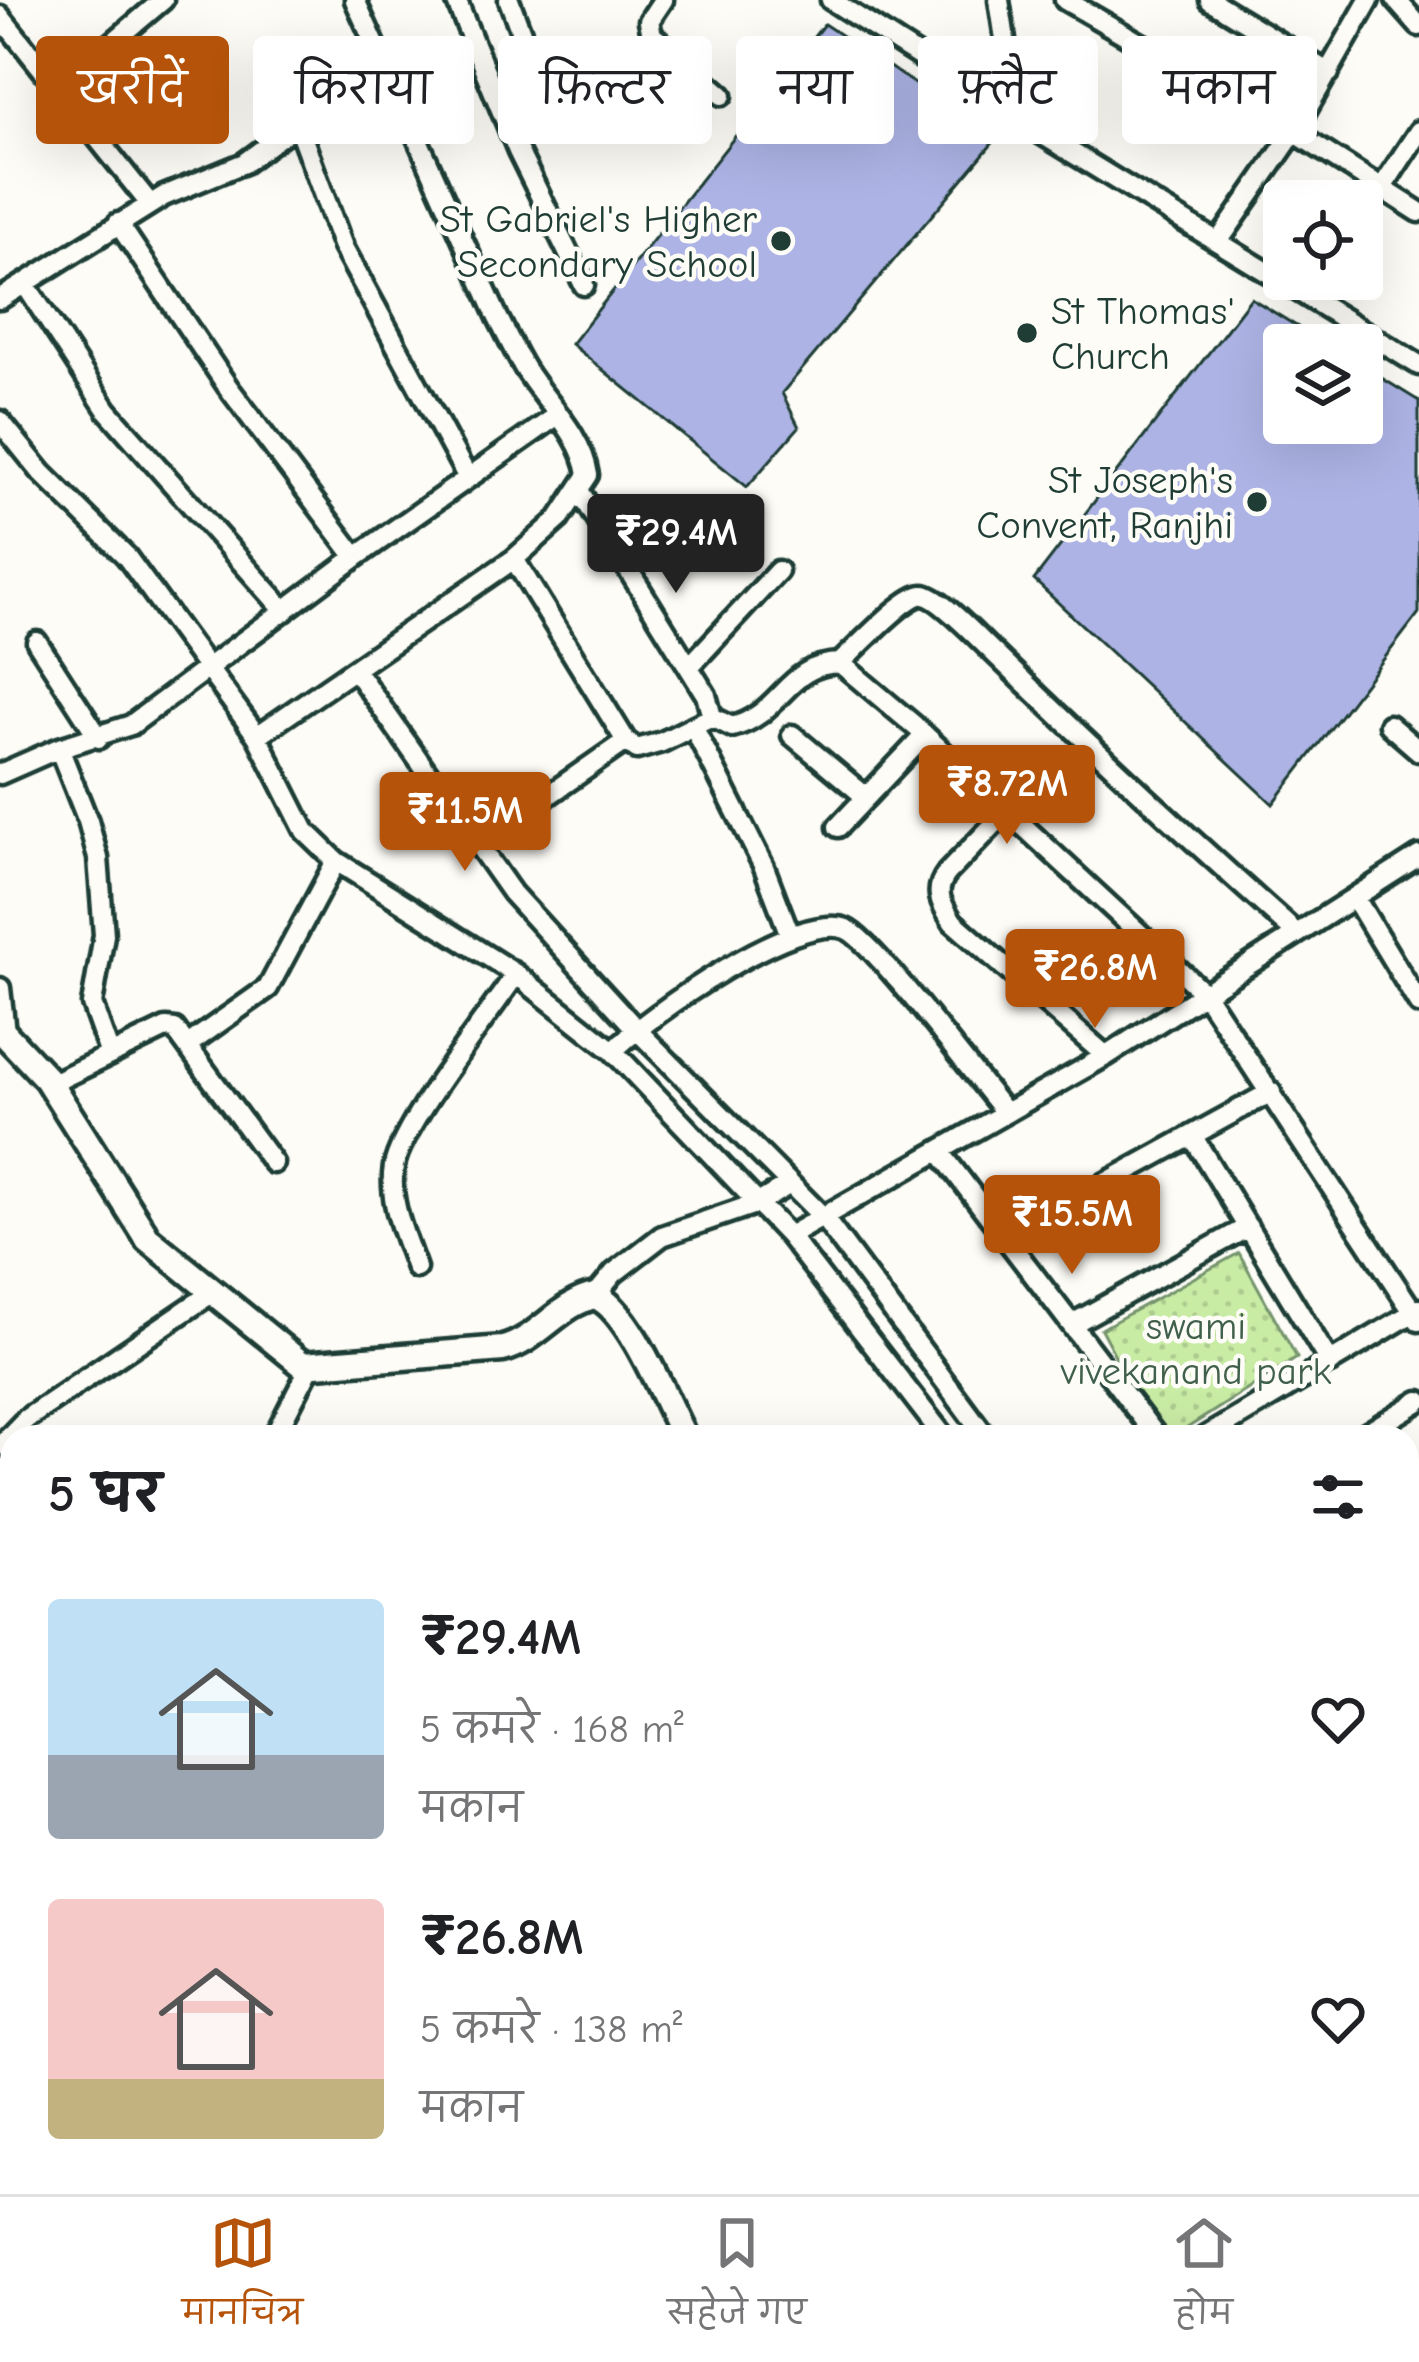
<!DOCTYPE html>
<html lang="hi">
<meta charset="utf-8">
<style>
:root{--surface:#fff;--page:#f2f2f2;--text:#202124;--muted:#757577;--line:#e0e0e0;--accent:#b45309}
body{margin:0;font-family:"Comic Neue","Playpen Sans Deva",sans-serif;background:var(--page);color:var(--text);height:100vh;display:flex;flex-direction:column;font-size:45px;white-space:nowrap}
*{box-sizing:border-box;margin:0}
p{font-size:39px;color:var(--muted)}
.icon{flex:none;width:66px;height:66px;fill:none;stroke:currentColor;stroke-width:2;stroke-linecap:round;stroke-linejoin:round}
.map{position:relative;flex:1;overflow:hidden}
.drawer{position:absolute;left:0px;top:1425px;width:1419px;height:771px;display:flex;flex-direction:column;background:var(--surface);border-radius:36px 36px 0 0;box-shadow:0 12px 48px #0002}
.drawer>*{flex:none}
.banner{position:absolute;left:36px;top:36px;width:1347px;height:108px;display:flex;gap:24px}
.buttons{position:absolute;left:1263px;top:180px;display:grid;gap:24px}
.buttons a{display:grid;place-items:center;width:120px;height:120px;border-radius:12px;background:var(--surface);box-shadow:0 12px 48px #0002;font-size:60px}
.price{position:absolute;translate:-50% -102px;padding:0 27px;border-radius:12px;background:var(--accent);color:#fff;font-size:39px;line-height:78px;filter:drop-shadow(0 3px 6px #0008)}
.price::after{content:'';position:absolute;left:50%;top:72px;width:36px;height:27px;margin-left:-18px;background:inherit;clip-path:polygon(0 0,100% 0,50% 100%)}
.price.current{background:#222;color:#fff}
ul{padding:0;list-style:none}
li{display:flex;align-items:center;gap:36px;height:300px;padding:0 48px}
li span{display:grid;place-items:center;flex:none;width:336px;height:240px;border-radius:12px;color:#555}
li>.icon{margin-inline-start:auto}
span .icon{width:144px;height:144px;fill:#fffc;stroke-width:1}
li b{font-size:51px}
h2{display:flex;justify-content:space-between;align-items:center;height:144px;padding:0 48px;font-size:51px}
.tag{padding:0 42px;border-radius:12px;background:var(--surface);box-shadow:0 12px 48px #0002;font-size:42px;line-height:108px}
.tag.current{background:var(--accent);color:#fff}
.tab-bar{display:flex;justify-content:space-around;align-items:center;height:168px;border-top:3px solid var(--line);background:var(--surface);font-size:33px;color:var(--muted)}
.tab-bar a{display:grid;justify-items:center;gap:6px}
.tab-bar .current{color:var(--accent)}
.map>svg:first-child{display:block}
.park{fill:url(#park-dots);stroke:#74946c;stroke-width:3}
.building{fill:#adb4e5;stroke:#1f3d34;stroke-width:3}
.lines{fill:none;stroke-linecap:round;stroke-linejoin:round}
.minor-casing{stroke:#1f3d34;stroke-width:27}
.tertiary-casing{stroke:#1f3d34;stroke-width:33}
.minor{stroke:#fdfcf7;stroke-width:18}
.tertiary{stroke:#fdfcf7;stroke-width:24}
.poi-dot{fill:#1f3d34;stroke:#fdfcf7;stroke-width:4.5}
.labels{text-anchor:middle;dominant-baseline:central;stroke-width:9;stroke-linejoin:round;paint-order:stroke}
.poi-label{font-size:39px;fill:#1f3d34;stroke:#fdfcf7;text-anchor:end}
.park-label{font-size:39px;fill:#41604b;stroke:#fdfcf7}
</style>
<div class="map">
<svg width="1419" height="2194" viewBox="0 0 1419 2194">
<defs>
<pattern id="park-dots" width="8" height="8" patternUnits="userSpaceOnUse" patternTransform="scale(3)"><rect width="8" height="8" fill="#c9eca5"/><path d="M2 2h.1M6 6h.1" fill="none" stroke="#accb8f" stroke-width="1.8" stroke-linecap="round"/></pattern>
</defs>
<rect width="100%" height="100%" fill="#fdfcf7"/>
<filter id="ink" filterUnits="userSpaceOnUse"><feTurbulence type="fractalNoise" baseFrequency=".00833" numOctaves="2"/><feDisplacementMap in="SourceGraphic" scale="24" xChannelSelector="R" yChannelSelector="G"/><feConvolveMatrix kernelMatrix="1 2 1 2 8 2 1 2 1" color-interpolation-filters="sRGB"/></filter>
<g filter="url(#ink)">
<path class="park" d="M1239,1253L1297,1358L1173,1437H1158L1101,1329Z"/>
<path class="building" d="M824,24L997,138L782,393L799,427L747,487L571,344Z
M1251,298L1327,345H1284V423H1362V366L1419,401V613L1273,804L1034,580Z"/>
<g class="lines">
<g class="minor-casing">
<path id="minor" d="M456,0L518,151L584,285
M509,0L522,35
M663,0L649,21L652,35L722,95
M831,0L1017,119L1419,365
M999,0L1017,119
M1065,0L1294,132L1419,212
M1210,0L1329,73
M1396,0L1419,26
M0,16L150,204
M59,88L163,0
M298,126L343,247L468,478
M1381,189L1419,131
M118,223L228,387L356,557
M1218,242L1294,132L1369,0
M25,284L107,410L285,611
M0,299L164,196L244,163L382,62
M0,421L42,473L126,556L257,736L305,831L336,861L516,974L613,1051L789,1236L944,1437
M580,492L706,695L712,717L732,727C781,715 786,664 840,663L915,726L1205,994L1419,1321
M514,559L626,741L637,749L662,742L712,717
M37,642L99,738
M840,663C855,650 908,592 924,595C940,597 981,641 994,653C1093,749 1193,842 1296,933
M689,667L778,571
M356,671L512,893L635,1028L823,1217L986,1437
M1389,725L1419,751
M694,728L764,867L790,935
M792,735L866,797
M257,736L514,559L559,519L588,475C582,434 546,403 525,369C515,353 507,335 498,318L355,0
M59,748L88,821L98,858L104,935L92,1004L109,1052
M0,774L59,748L131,725L356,557L558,415
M1007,811L947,873C933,891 941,904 953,922L1106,1056
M838,827L925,735
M477,845L626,741
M1355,898L1419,1004
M0,988L5,1032
M189,1044L268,988L336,861
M613,1051C648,1016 797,910 846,929C873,940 978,1080 1004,1111
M50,1084L166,1028L175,1029L273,1163
M1193,1137L1330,1363
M940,1152L1157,1437
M789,1236L1106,1056L1419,856
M1007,1237L1271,1092
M416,1268C405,1236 388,1201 394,1166C402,1124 488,1016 516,974
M595,1296L614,1273L662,1236L758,1203L790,1184
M1074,1323L1248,1227
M274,1437L310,1367
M1205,1437L1419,1309
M1361,1437L1419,1401
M0,1446L26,1419L213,1292
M1407,1499L1413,1496
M1407,1568L1419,1562
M0,1701L12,1693
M1407,1786L1419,1803
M1407,1878L1419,1868
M0,1954L12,1950
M0,2040L12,2033
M0,2102L2,2106
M199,2184L202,2194
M580,2184L590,2194
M1336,2184L1337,2194
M860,2192L877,2184
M1156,2194L1173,2184"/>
</g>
<g class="tertiary-casing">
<path id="tertiary" d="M0,1029L47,1079L148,1239L303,1365L503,1349C538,1340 560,1303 595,1296C630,1309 666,1403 684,1437
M1407,2034L1419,2026
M1125,2184L1131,2194
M1252,2194L1257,2184"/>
</g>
<use href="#minor" class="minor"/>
<use href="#tertiary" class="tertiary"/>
</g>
</g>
<g class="poi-dot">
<circle cx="781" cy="241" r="12"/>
<circle cx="1027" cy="333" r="12"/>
<circle cx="1257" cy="502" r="12"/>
</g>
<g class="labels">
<g class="poi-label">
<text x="757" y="219">St Gabriel's Higher<tspan x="757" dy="45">Secondary School</tspan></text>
<text x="1051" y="311" text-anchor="start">St Thomas'<tspan x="1051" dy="45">Church</tspan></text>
<text x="1233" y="480">St Joseph's<tspan x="1233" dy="45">Convent, Ranjhi</tspan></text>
</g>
<g class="park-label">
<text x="1196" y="1326">swami<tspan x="1196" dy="45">vivekanand park</tspan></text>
</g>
</g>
</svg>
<div class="buttons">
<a><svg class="icon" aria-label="locate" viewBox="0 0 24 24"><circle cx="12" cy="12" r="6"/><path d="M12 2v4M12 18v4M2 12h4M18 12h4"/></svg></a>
<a><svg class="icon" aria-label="layers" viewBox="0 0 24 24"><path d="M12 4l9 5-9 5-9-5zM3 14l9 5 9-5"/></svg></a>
</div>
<b class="price current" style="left:676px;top:596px">₹29.4M</b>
<b class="price" style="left:1007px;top:847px">₹8.72M</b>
<b class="price" style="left:465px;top:874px">₹11.5M</b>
<b class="price" style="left:1095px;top:1031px">₹26.8M</b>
<b class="price" style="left:1072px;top:1277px">₹15.5M</b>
<div class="banner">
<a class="tag current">खरीदें</a>
<a class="tag">किराया</a>
<a class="tag">फ़िल्टर</a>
<a class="tag">नया</a>
<a class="tag">फ़्लैट</a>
<a class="tag">मकान</a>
</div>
<section class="drawer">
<h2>5 घर<svg class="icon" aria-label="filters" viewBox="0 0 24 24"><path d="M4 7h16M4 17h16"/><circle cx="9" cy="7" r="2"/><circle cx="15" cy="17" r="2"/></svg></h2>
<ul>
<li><span style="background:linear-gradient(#bfe0f5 65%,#9aa5b1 0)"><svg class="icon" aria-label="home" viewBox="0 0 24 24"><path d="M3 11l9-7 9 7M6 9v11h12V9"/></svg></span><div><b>₹29.4M</b><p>5 कमरे · 168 m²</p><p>मकान</p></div><svg class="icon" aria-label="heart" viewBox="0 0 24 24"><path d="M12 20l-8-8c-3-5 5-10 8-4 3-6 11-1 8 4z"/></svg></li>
<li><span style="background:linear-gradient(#f6c9c9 75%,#c2b280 0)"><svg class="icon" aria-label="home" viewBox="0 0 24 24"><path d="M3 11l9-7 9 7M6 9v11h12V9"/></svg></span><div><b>₹26.8M</b><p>5 कमरे · 138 m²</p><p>मकान</p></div><svg class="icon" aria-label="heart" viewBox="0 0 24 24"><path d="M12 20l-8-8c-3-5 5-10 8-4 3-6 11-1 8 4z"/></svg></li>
</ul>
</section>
</div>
<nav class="tab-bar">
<a class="current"><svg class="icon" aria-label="map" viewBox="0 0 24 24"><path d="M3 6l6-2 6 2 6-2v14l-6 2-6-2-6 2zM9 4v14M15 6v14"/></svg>मानचित्र</a>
<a><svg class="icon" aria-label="saved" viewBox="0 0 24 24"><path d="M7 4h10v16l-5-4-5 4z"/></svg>सहेजे गए</a>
<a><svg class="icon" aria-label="home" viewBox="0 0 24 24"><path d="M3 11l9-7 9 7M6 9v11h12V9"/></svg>होम</a>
</nav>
